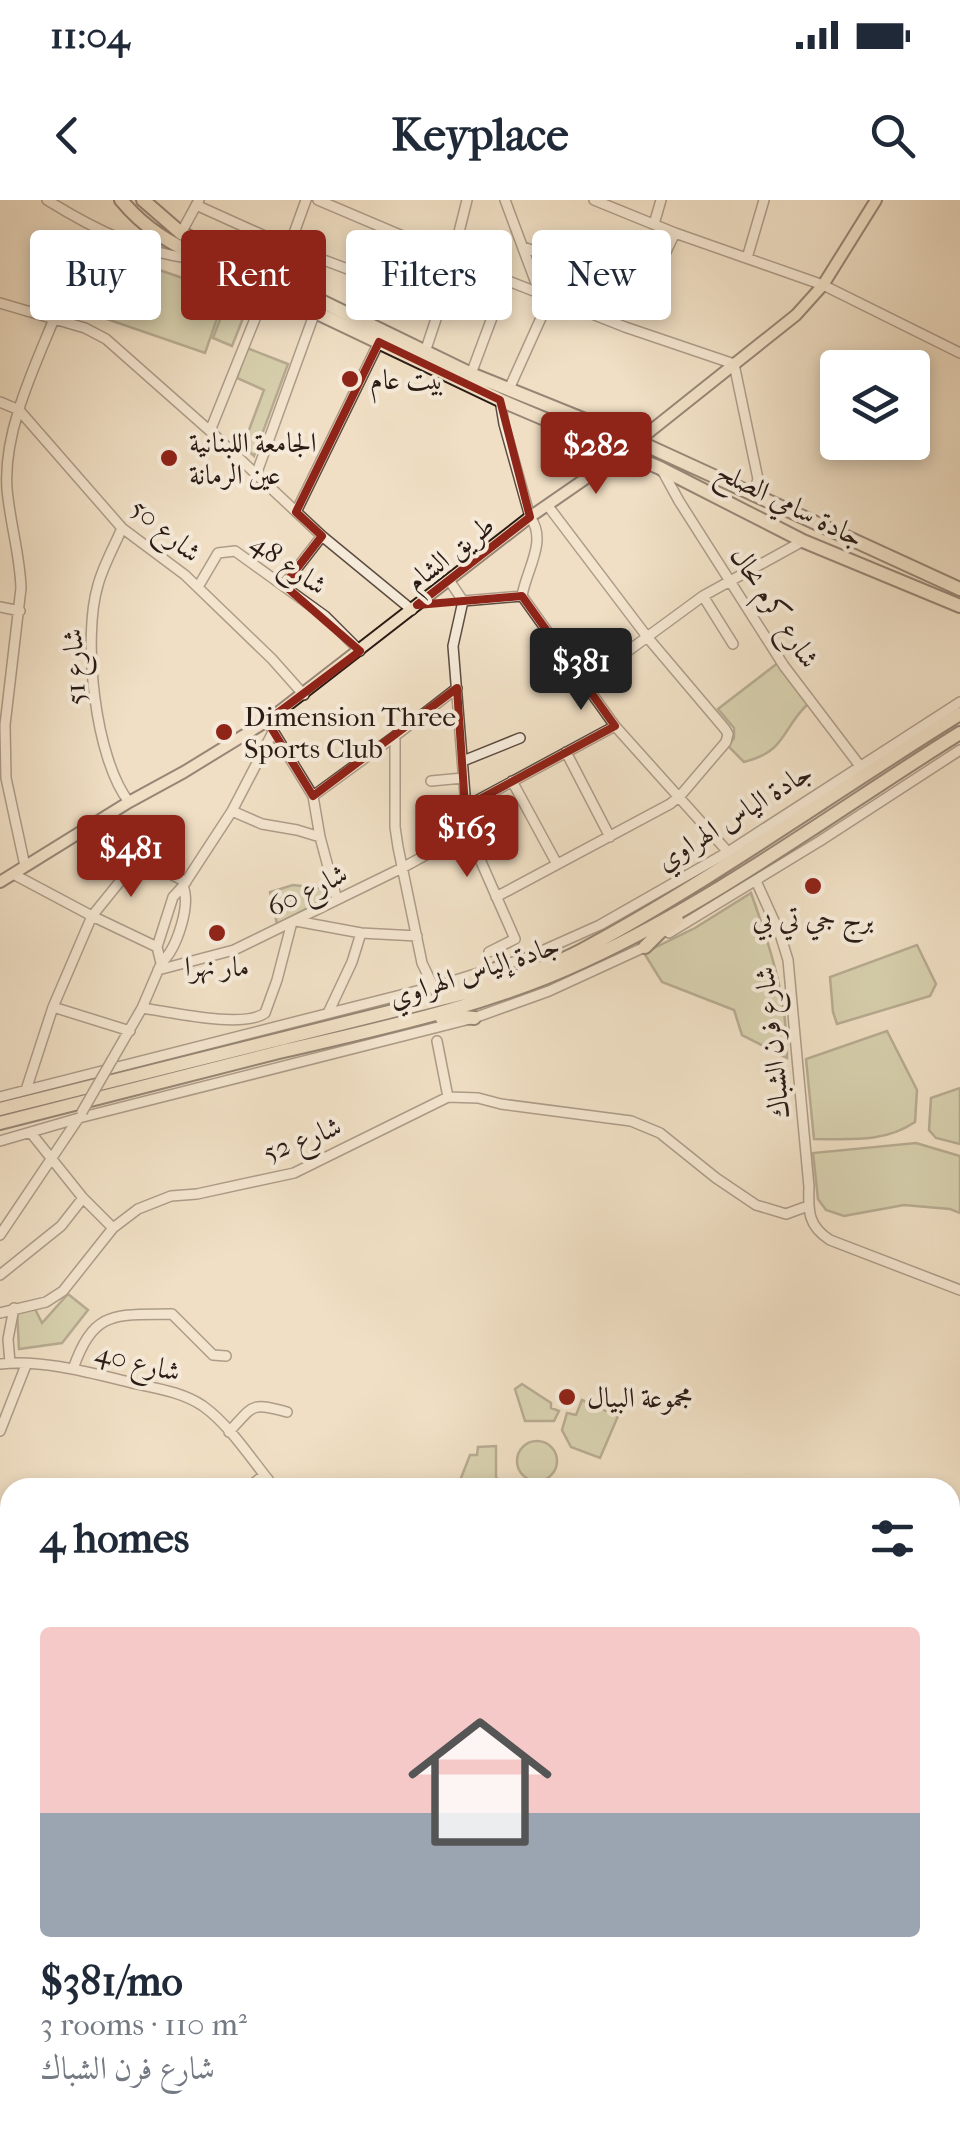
<!DOCTYPE html>
<meta charset="utf-8">
<style>
:root{--surface:#fff;--page:#f2f2f3;--text:#1f2937;--muted:#747a83;--accent:#8f2418}
body{margin:0;font-family:"IM FELL French Canon",Amiri,serif;background:var(--page);color:var(--text);height:100vh;display:flex;flex-direction:column;font-size:38px;white-space:nowrap}
*{box-sizing:border-box;margin:0}
p{font-size:32px;color:var(--muted)}
.icon{flex:none;width:55px;height:55px;fill:none;stroke:currentColor;stroke-width:2;stroke-linecap:round;stroke-linejoin:round}
.map{position:relative;flex:1;overflow:hidden}
.sheet{position:absolute;left:0px;top:1278px;width:960px;height:672px;display:flex;flex-direction:column;background:var(--surface);border-radius:30px 30px 0 0;box-shadow:0 5px 15px #0003}
.sheet>*{flex:none}
.guide{position:absolute;left:30px;top:30px;width:900px;height:90px;display:flex;gap:20px}
.tools{position:absolute;left:820px;top:150px;display:grid;gap:20px}
.tools a{display:grid;place-items:center;width:110px;height:110px;border-radius:10px;background:var(--surface);box-shadow:0 5px 15px #0003;font-size:50px}
.price{position:absolute;translate:-50% -85px;padding:0 22px;border-radius:10px;background:var(--accent);color:#fff;font-size:32px;line-height:65px;filter:drop-shadow(0 2px 5px #0008)}
.price::after{content:'';position:absolute;left:50%;top:60px;width:30px;height:22px;margin-left:-15px;background:inherit;clip-path:polygon(0 0,100% 0,50% 100%)}
.price.active{background:#222;color:#fff}
ul{padding:0;list-style:none}
li{display:grid;align-content:center;gap:20px;height:530px;padding:0 40px}
li span{display:grid;place-items:center;height:310px;border-radius:10px;color:#555}
li>.icon{margin-inline-start:auto}
span .icon{width:180px;height:180px;fill:#fffc;stroke-width:1}
li b{font-size:42px}
h2{display:flex;justify-content:space-between;align-items:center;height:120px;padding:0 40px;font-size:42px}
.tag{padding:0 35px;border-radius:10px;background:var(--surface);box-shadow:0 5px 15px #0003;font-size:35px;line-height:90px}
.tag.active{background:var(--accent);color:#fff}
.status{display:flex;justify-content:space-between;align-items:center;height:70px;padding:0 50px;background:var(--surface);direction:ltr}
.status svg{height:28px;fill:currentColor}
header{display:flex;justify-content:space-between;align-items:center;height:130px;padding:0 40px;background:var(--surface);font-size:45px;font-weight:800}
.map>svg:first-child{display:block}
.green{fill:#bac294;stroke:#726e54;stroke-width:2.5}
.lines{fill:none;stroke-linecap:round;stroke-linejoin:round}
.minor-casing{stroke:#5c4c41;stroke-width:12}
.major-casing{stroke:#2a1b15;stroke-width:14}
.highway-casing{stroke:#2a1b15;stroke-width:16}
.minor{stroke:#f5ead9;stroke-width:9}
.major{stroke:#f0dfc4;stroke-width:10}
.highway{stroke:#f0dfc4;stroke-width:12}
.minor-bridge-casing{stroke:#5c4c41;stroke-width:12;stroke-linecap:butt}
.minor-bridge{stroke:#f5ead9;stroke-width:9}
.marked{fill:none;stroke:#8f2418;stroke-width:8;stroke-linejoin:round}
.poi-dot{fill:#8f2418;stroke:#f5ead9;stroke-width:4}
.labels{text-anchor:middle;dominant-baseline:central;stroke-width:8;stroke-linejoin:round;paint-order:stroke}
.poi-label{font-size:28px;fill:#2a1b15;stroke:#f5ead9;text-anchor:start}
.street-label{font-size:28px;fill:#2a1b15;stroke:#f5ead9}
</style>
<div class="status"><b>11:04</b><svg viewBox="0 0 49 12"><path d="M0 12V9h3v3zM5 12V6h3v6zM10 12V3h3v9zM15 12V0h3v12zM26 1h20v11H26zM47 4h2v5h-2z"/></svg></div>
<header><svg class="icon" aria-label="back" viewBox="0 0 24 24"><path d="M15 5l-7 7 7 7"/></svg>Keyplace<svg class="icon" aria-label="search" viewBox="0 0 24 24"><circle cx="10" cy="10" r="6"/><path d="M15 15l6 6"/></svg></header>
<div class="map">
<svg width="960" height="1948" viewBox="0 0 960 1948">
<rect width="100%" height="100%" fill="#f0dfc4"/>
<filter id="stains"><feTurbulence type="fractalNoise" baseFrequency=".002" numOctaves="4"/><feColorMatrix values="0 0 0 0 .2 0 0 0 0 .09 0 0 0 0 .02 0 0 0 .5 -.17"/></filter>
<radialGradient id="worn" r=".72"><stop offset=".6" stop-color="#630" stop-opacity="0"/><stop offset="1" stop-color="#630" stop-opacity=".3"/></radialGradient>
<path class="green" d="M119,56L226,93L205,153L98,116Z
M227,101L247,108L232,146L213,138Z
M247,148L288,164L254,256L243,246L264,190L237,178Z
M779,462L809,503C781,528 788,551 744,562L728,546L734,538V528L718,509Z
M293,685L327,689L329,697L277,724L270,692Z
M751,693C770,746 788,801 787,858L742,835L734,810L662,782L644,753L695,728Z
M917,745L936,784L930,796L837,824L833,812L830,777Z
M887,831L917,890L915,922C884,943 850,939 814,939L806,859Z
M960,888V944L936,938L929,930L931,898Z
M916,943L960,956V1013L950,1009L904,1005L844,1016L826,1010L818,999L813,953Z
M68,1094L88,1110L62,1143L19,1149L17,1110L35,1109L42,1123Z
M522,1184L551,1203V1208L559,1211L554,1221H525L515,1189Z
M582,1200L618,1216L600,1258L571,1247L562,1230L567,1213L576,1215Z
M517 1261a20 20 0 1 1 40 0a20 20 0 1 1-40 0Z
M496,1246V1277L502,1287H480L477,1280L463,1283L461,1278L470,1255H477L478,1247Z"/>
<g class="lines">
<g class="minor-casing">
<path id="minor" d="M47,0C92,28 143,54 196,59
M318,0L506,80L625,127L734,164L758,279L753,295
M505,0L540,94
M594,0L675,33L823,85L960,153
M196,5L289,47L441,104
M654,24L661,0
M181,33L199,0
M523,47L642,88L652,81L675,33
M747,58L764,0
M275,78L289,47L306,0
M0,103L85,128L106,139L210,231L322,336L412,410
M425,152L441,104L467,0
M471,174L506,80
M509,189L550,98
M500,200L504,224L530,317C548,341 526,370 522,396L615,526L728,652
M0,202L19,210L122,328L185,375L272,459L304,495
M210,231L267,89
M662,270L679,301L784,466L860,566
M256,275L315,112
M296,312L379,142
M122,328C114,347 103,366 98,385C82,438 95,559 129,602
M449,380L463,401
M284,385L322,336
M198,387L218,353L235,351L325,416L360,451
M703,396L733,444
M463,401L453,446L468,632L515,739L489,752
M463,401L522,396
M0,407L20,411
M583,484L703,396L803,341
M267,521L313,596L320,637L337,700
M395,536V627L398,647L422,763L433,786
M566,552L610,637
M463,561L520,538
M431,581L463,578
M512,581L557,664
M313,596L395,536L457,488
M465,607L615,526
M232,611L262,624L297,630L320,637
M97,623L139,658L186,682
M25,666L6,578L5,525L21,388C20,355 10,323 7,289C3,233 33,170 54,119
M13,674L92,716L157,747
M756,681L780,734L788,760L809,987C808,1011 808,1026 830,1040L960,1090
M183,686C191,705 177,749 161,763L157,747L173,697L183,686L232,611L273,532
M496,697L670,604L680,596L726,542L728,534L725,529L648,438L548,306
M296,721L361,733L417,736
M669,733L820,641L960,550
M158,770L234,750L402,668L468,632
M53,807L130,831
M142,808C171,812 243,829 265,813L277,780L292,722
M329,811L352,762L361,733
M437,841L448,897
M112,860L142,808L160,766
M26,890L53,807L92,716L139,658
M0,897L440,785L526,758L600,725L728,652L960,502
M31,933L83,998L113,1028
M0,941L79,918L474,818L549,791L647,746
M0,1035L78,919
M0,1075L61,1026L83,998
M0,1113L46,1102L63,1091L113,1028L138,1009L171,996L197,994L294,973L448,897L478,898L501,904L631,921L660,933L716,978L756,1005L786,1014L808,1006
M10,1163L8,1139L14,1108
M0,1164C44,1159 95,1174 137,1184C160,1189 184,1193 203,1206C232,1227 252,1261 275,1288
M73,1169C94,1109 115,1115 172,1114L213,1155L226,1156
M0,1231L26,1165
M229,1232C254,1205 250,1202 287,1212
M248,1288L264,1275
M950,1531L960,1536
M0,1547L10,1544
M0,1646L10,1644
M950,1646L960,1651
M950,1845L960,1850
M950,1875L960,1858
M531,1940L549,1948
M559,1940L577,1948
M866,1940L882,1948
M221,1948L227,1940
M625,1948L629,1940
M909,1948L913,1940"/>
</g>
<g class="major-casing">
<path id="major" d="M0,682L129,602L184,572L267,521L530,317L624,252L796,115L823,85L876,0"/>
</g>
<g class="highway-casing">
<path id="highway" d="M121,0C145,29 170,43 204,59L500,200L660,268L803,341L960,406
M143,0L181,33L471,174L637,241L960,389
M645,747L660,732L677,720
M457,787L489,776L499,767
M442,819L455,816L474,818
M0,909L481,789C515,777 550,767 582,750C713,680 834,592 960,514
M0,923C93,900 186,875 279,852C382,828 488,806 584,761C715,701 838,609 960,533
M950,1550L960,1556
M0,1568L10,1566
M950,1575L960,1580
M0,1591L10,1588"/>
</g>
<use href="#minor" class="minor"/>
<use href="#major" class="major"/>
<use href="#highway" class="highway"/>
<g class="minor-bridge-casing">
<path id="minor-bridge" d="M82,912L112,860"/>
</g>
<use href="#minor-bridge" class="minor-bridge"/>
</g>
<path d="M0 0H960V1948H0ZM379,142L500,200L530,317L417,405L522,396L615,526L465,607L457,488L313,596L267,521L360,451L284,385L322,336L296,312Z" fill="#f0dfc4" fill-opacity=".55" fill-rule="evenodd"/>
<path class="marked" d="M379,142L500,200L530,317L417,405L522,396L615,526L465,607L457,488L313,596L267,521L360,451L284,385L322,336L296,312Z"/>
<g class="poi-dot">
<circle cx="350" cy="179" r="10"/>
<circle cx="169" cy="258" r="10"/>
<circle cx="224" cy="532" r="10"/>
<circle cx="813" cy="686" r="10"/>
<circle cx="217" cy="733" r="10"/>
<circle cx="567" cy="1197" r="10"/>
</g>
<g class="labels">
<g class="poi-label">
<text x="370" y="179">بيت عام</text>
<text x="189" y="242">الجامعة اللبنانية<tspan x="189" dy="32">عين الرمانة</tspan></text>
<text x="244" y="516">Dimension Three<tspan x="244" dy="32">Sports Club</tspan></text>
<text x="813" y="718" text-anchor="middle">برج جي تي بي</text>
<text x="217" y="766" text-anchor="middle">مار نهرا</text>
<text x="587" y="1197">مجموعة البيال</text>
</g>
<g class="street-label">
<text transform="translate(790 304) rotate(26)">جادة سامي الصلح</text>
<text transform="translate(166 330) rotate(40)">شارع 50</text>
<text transform="translate(450 353) rotate(-38)">طريق الشام</text>
<text transform="translate(289 364) rotate(35)">شارع 48</text>
<text transform="translate(775 407) rotate(57)">شارع كرم ىحال</text>
<text transform="translate(74 467) rotate(-93)">شارع 51</text>
<text transform="translate(734 616) rotate(-32)">جادة الياس الهراوي</text>
<text transform="translate(307 690) rotate(-26)">شارع 60</text>
<text transform="translate(474 771) rotate(-18)">جادة إلياس الهراوي</text>
<text transform="translate(772 843) rotate(-96)">شارع فرن الشباك</text>
<text transform="translate(302 939) rotate(-21)">شارع 52</text>
<text transform="translate(138 1162) rotate(14)">شارع 40</text>
</g>
</g>
<rect width="100%" height="100%" filter="url(#stains)"/>
<rect width="100%" height="100%" fill="url(#worn)"/>
</svg>
<div class="tools">
<a><svg class="icon" aria-label="layers" viewBox="0 0 24 24"><path d="M12 4l9 5-9 5-9-5zM3 14l9 5 9-5"/></svg></a>
</div>
<b class="price" style="left:596px;top:297px">$282</b>
<b class="price active" style="left:581px;top:513px">$381</b>
<b class="price" style="left:467px;top:680px">$163</b>
<b class="price" style="left:131px;top:700px">$481</b>
<div class="guide">
<a class="tag">Buy</a>
<a class="tag active">Rent</a>
<a class="tag">Filters</a>
<a class="tag">New</a>
</div>
<section class="sheet">
<h2>4 homes<svg class="icon" aria-label="filters" viewBox="0 0 24 24"><path d="M4 7h16M4 17h16"/><circle cx="9" cy="7" r="2"/><circle cx="15" cy="17" r="2"/></svg></h2>
<ul>
<li><span style="background:linear-gradient(#f6c9c9 60%,#9aa5b1 0)"><svg class="icon" aria-label="home" viewBox="0 0 24 24"><path d="M3 11l9-7 9 7M6 9v11h12V9"/></svg></span><div><b>$381/mo</b><p>3 rooms · 110 m²</p><p>شارع فرن الشباك</p></div></li>
</ul>
</section>
</div>
